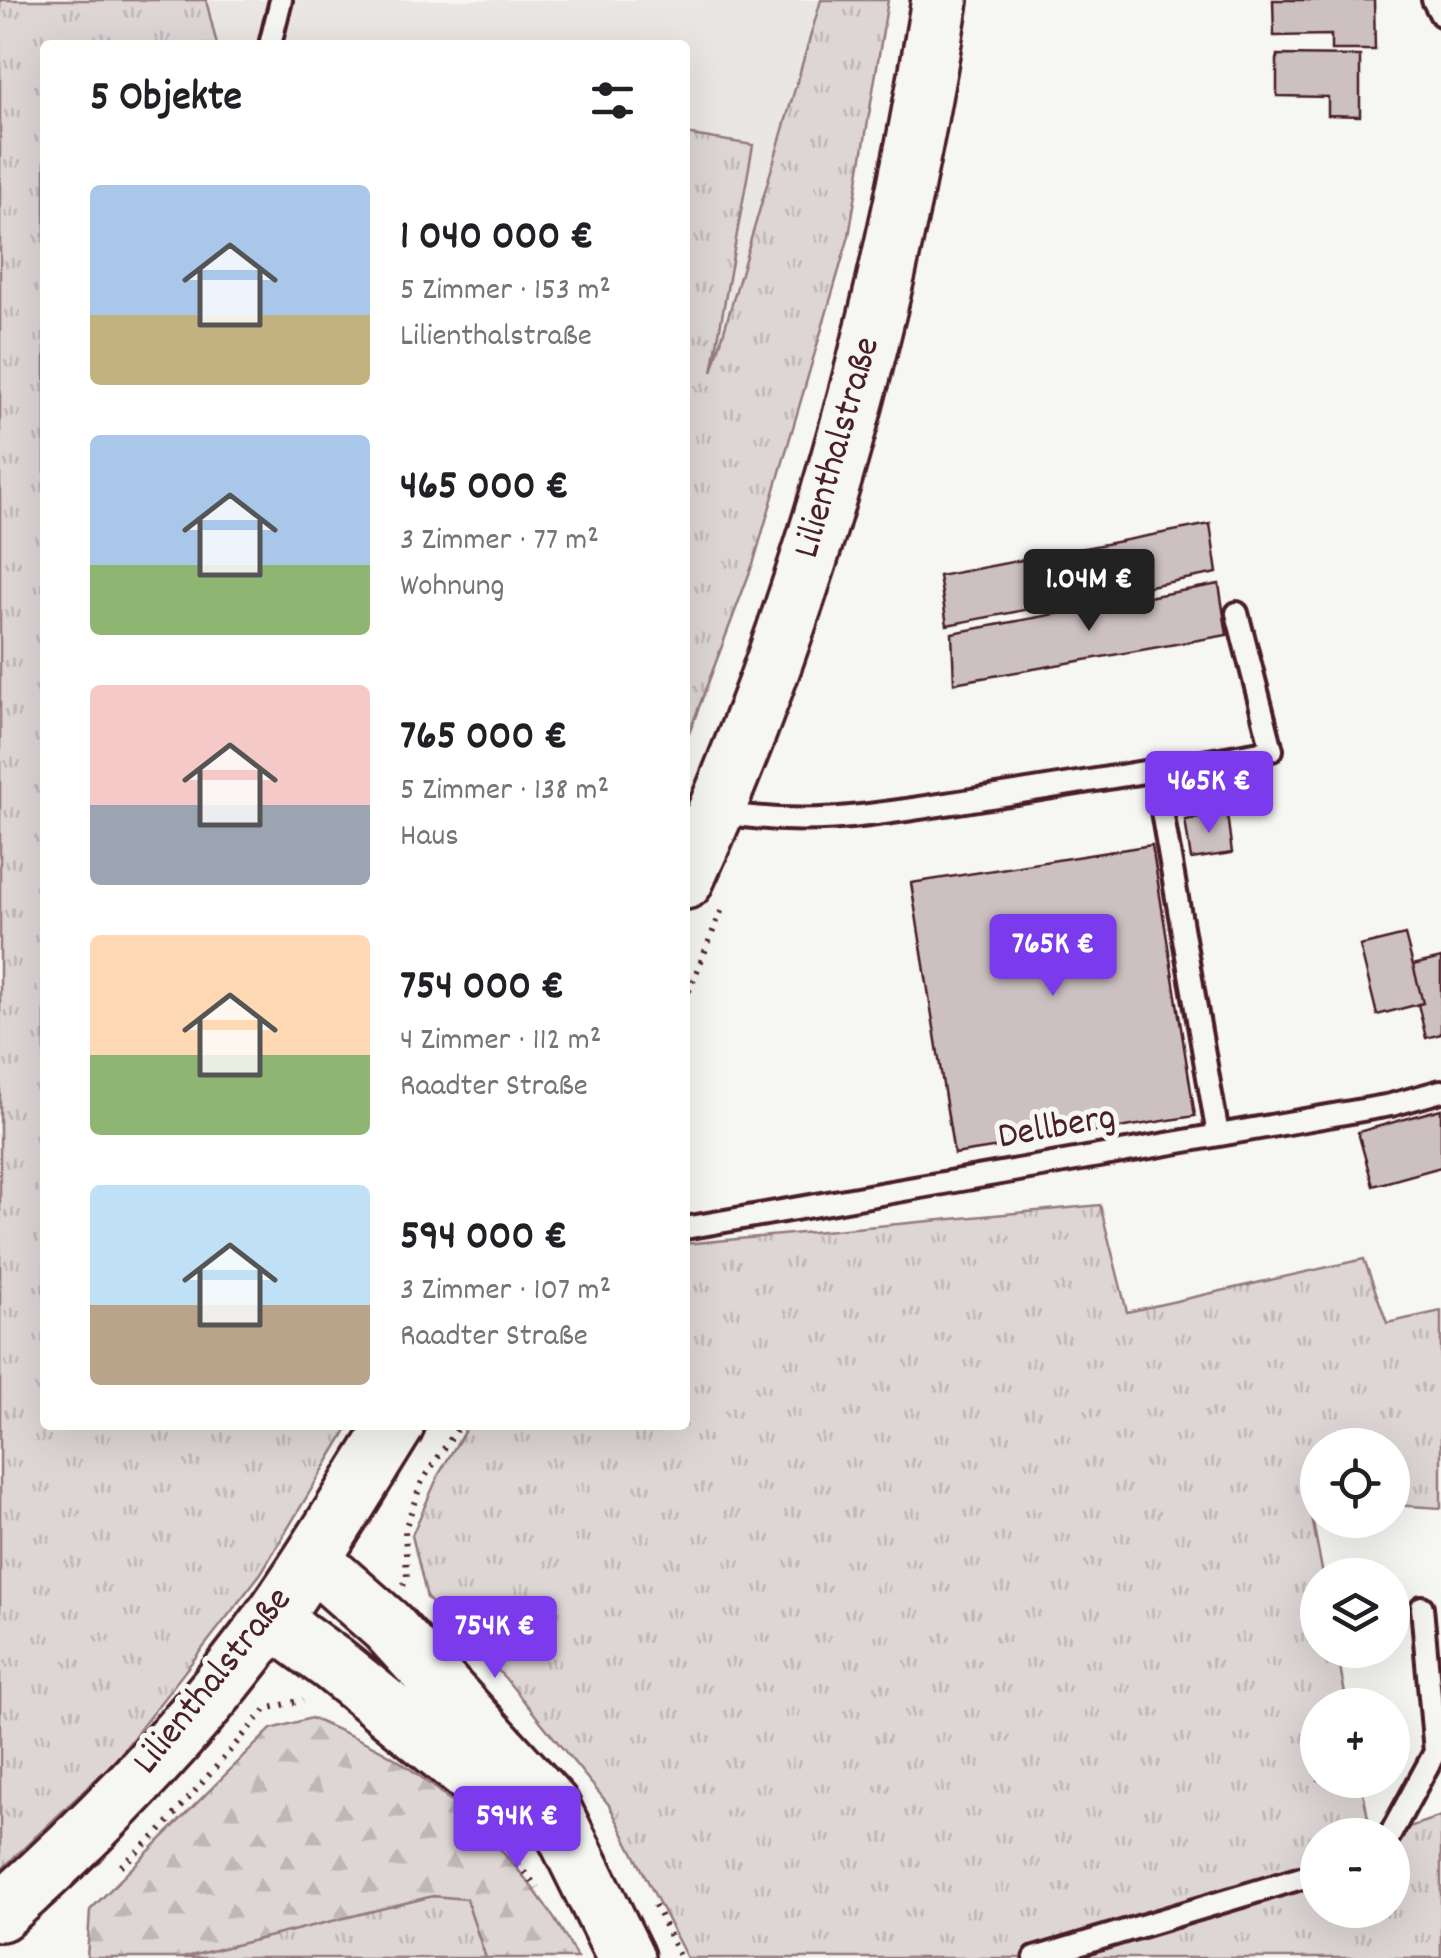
<!DOCTYPE html>
<html lang="de">
<meta charset="utf-8">
<style>
:root{--surface:#fff;--page:#f2f2f2;--text:#202124;--muted:#757577;--accent:#7c3aed}
body{margin:0;font-family:Dekko,sans-serif;background:var(--page);color:var(--text);height:100vh;display:flex;flex-direction:column;font-size:38px;white-space:nowrap}
*{box-sizing:border-box;margin:0}
p{font-size:32px;color:var(--muted)}
.icon{flex:none;width:55px;height:55px;fill:none;stroke:currentColor;stroke-width:2;stroke-linecap:round;stroke-linejoin:round}
.map{position:relative;flex:1;overflow:hidden}
.drawer{position:absolute;left:40px;top:40px;width:650px;height:1390px;display:flex;flex-direction:column;background:var(--surface);border-radius:10px;box-shadow:0 10px 40px #0002}
.drawer>*{flex:none}
.controls{position:absolute;left:1300px;top:1428px;display:grid;gap:20px}
.controls a{display:grid;place-items:center;width:110px;height:110px;border-radius:50%;background:var(--surface);box-shadow:0 10px 40px #0002;font-size:50px}
.price{position:absolute;translate:-50% -85px;padding:0 22px;border-radius:10px;background:var(--accent);color:#fff;font-size:32px;line-height:65px;filter:drop-shadow(0 2px 5px #0008)}
.price::after{content:'';position:absolute;left:50%;top:60px;width:30px;height:22px;margin-left:-15px;background:inherit;clip-path:polygon(0 0,100% 0,50% 100%)}
.price.selected{background:#222;color:#fff}
ul{padding:0;list-style:none}
li{display:flex;align-items:center;gap:30px;height:250px;padding:0 50px}
li span{display:grid;place-items:center;flex:none;width:280px;height:200px;border-radius:10px;color:#555}
li>.icon{margin-inline-start:auto}
span .icon{width:120px;height:120px;fill:#fffc;stroke-width:1}
li b{font-size:42px}
h2{display:flex;justify-content:space-between;align-items:center;height:120px;padding:0 50px;font-size:42px}
.map>svg:first-child{display:block}
.built{fill:#e9e6e3}
.grass{fill:url(#grass-tufts);stroke:#947a80;stroke-width:2.5}
.forest{fill:url(#forest-firs);stroke:#947a80;stroke-width:2.5}
.building{fill:#ccc1c0;stroke:#4a1f2b;stroke-width:2.5}
.lines{fill:none;stroke-linecap:round;stroke-linejoin:round}
.service-casing{stroke:#4a1f2b;stroke-width:28}
.secondary-casing{stroke:#4a1f2b;stroke-width:62}
.path{stroke:#4a1f2b;stroke-width:6;stroke-dasharray:2.5 8;stroke-linecap:butt}
.service{stroke:#f6f6f2;stroke-width:20}
.secondary{stroke:#f6f6f2;stroke-width:55}
.labels{text-anchor:middle;dominant-baseline:central;stroke-width:10;stroke-linejoin:round;paint-order:stroke}
.street-label{font-size:38px;fill:#4a1f2b;stroke:#f6f6f2}
</style>
<div class="map">
<svg width="1441" height="1958" viewBox="0 0 1441 1958">
<defs>
<pattern id="grass-tufts" width="24" height="20" patternUnits="userSpaceOnUse" patternTransform="scale(2.5)"><rect width="24" height="20" fill="#ddd6d5"/><path d="M3 7l-1-3M5 7V3M7 7l1-3M15 17l-1-3M17 17v-4M19 17l1-3" fill="none" stroke="#bfb7b7"/></pattern>
<pattern id="forest-firs" width="22" height="20" patternUnits="userSpaceOnUse" patternTransform="scale(2.5)"><rect width="22" height="20" fill="#ddd6d5"/><path d="M5 1l3.5 6h-7zM16 11l3.5 6h-7z" fill="#bfb7b7"/></pattern>
</defs>
<rect width="100%" height="100%" fill="#f6f6f2"/>
<filter id="ink" filterUnits="userSpaceOnUse"><feTurbulence type="fractalNoise" baseFrequency=".01" numOctaves="2"/><feDisplacementMap in="SourceGraphic" scale="20" xChannelSelector="R" yChannelSelector="G"/><feConvolveMatrix kernelMatrix="1 2 1 2 8 2 1 2 1" color-interpolation-filters="sRGB"/></filter>
<g filter="url(#ink)">
<path class="built" d="M0,0H888L849,236L754,561L685,744V45H45V1425L0,1842Z"/>
<path class="grass" d="M0,0H206L217,45H45V1425H350L261,1573L116,1760L0,1871Z
M821,0H888L849,236L754,561L685,744V134L753,145L712,372Z
M1100,1205L1127,1312L1364,1259L1387,1323L1441,1311V1508L1393,1505L1392,1445H1318L1317,1502H1309L1323,1575H1318V1650H1337L1347,1705H1318V1780H1361L1371,1835H1318V1910H1392V1835H1386L1441,1816V1958H687L609,1805L505,1678L427,1598L412,1535L439,1474L468,1425H685V1244Z
M433,1896L466,1898L486,1958H182Z"/>
<path class="forest" d="M311,1718C341,1732 375,1744 402,1763C472,1813 538,1881 577,1958H486L466,1899L433,1896L182,1958H87L90,1910L271,1729Z"/>
<path class="building" d="M1273,0H1374L1375,50H1331V35L1274,36Z
M1277,55L1360,56V116L1328,115V97L1277,96Z
M1210,524L1217,573L947,625L939,576Z
M1219,584L1227,635L954,683L952,633Z
M1227,814L1232,853L1191,859L1185,820Z
M1152,845L1195,1116L954,1154L911,883Z
M1405,935L1423,1003L1377,1015L1360,946Z
M1441,958V1034L1426,1038L1418,1004L1423,1003L1413,965Z
M1441,1109V1167L1373,1186L1358,1132Z"/>
<g class="lines">
<g class="service-casing">
<path id="service" d="M1433,0L1441,15
M270,45L281,0
M1155,771L1218,1135
M719,812C814,830 890,812 984,798C1080,783 1176,767 1272,750L1237,613
M685,1228L1391,1105L1441,1091
M1390,1835L1435,1752L1422,1607
M1035,1958L1318,1873"/>
</g>
<g class="secondary-casing">
<path id="secondary" d="M685,881C813,602 891,302 940,0
M312,1560L387,1626L551,1806L626,1958
M271,1619L333,1664L524,1819
M0,1913C99,1825 195,1725 273,1617C317,1555 356,1489 396,1425"/>
</g>
<path class="path" d="M685,1001L722,909
M403,1585L407,1580L405,1529L422,1481L460,1425
M517,1864L538,1888
M121,1866L158,1834L266,1709L303,1700
M655,1905L680,1958"/>
<use href="#service" class="service"/>
<use href="#secondary" class="secondary"/>
</g>
</g>
<g class="labels">
<g class="street-label">
<text transform="translate(839 448) rotate(-74)">Lilienthalstraße</text>
<text transform="translate(1057 1129) rotate(-10)">Dellberg</text>
<text transform="translate(214 1682) rotate(-51)">Lilienthalstraße</text>
</g>
</g>
</svg>
<div class="controls">
<a><svg class="icon" aria-label="locate" viewBox="0 0 24 24"><circle cx="12" cy="12" r="6"/><path d="M12 2v4M12 18v4M2 12h4M18 12h4"/></svg></a>
<a><svg class="icon" aria-label="layers" viewBox="0 0 24 24"><path d="M12 4l9 5-9 5-9-5zM3 14l9 5 9-5"/></svg></a>
<a>+</a>
<a>−</a>
</div>
<b class="price selected" style="left:1089px;top:634px">1.04M €</b>
<b class="price" style="left:1209px;top:836px">465K €</b>
<b class="price" style="left:1053px;top:999px">765K €</b>
<b class="price" style="left:495px;top:1681px">754K €</b>
<b class="price" style="left:517px;top:1871px">594K €</b>
<section class="drawer">
<h2>5 Objekte<svg class="icon" aria-label="filters" viewBox="0 0 24 24"><path d="M4 7h16M4 17h16"/><circle cx="9" cy="7" r="2"/><circle cx="15" cy="17" r="2"/></svg></h2>
<ul>
<li><span style="background:linear-gradient(#a9c7e8 65%,#c2b280 0)"><svg class="icon" aria-label="home" viewBox="0 0 24 24"><path d="M3 11l9-7 9 7M6 9v11h12V9"/></svg></span><div><b>1 040 000 €</b><p>5 Zimmer · 153 m²</p><p>Lilienthalstraße</p></div></li>
<li><span style="background:linear-gradient(#a9c7e8 65%,#8fb573 0)"><svg class="icon" aria-label="home" viewBox="0 0 24 24"><path d="M3 11l9-7 9 7M6 9v11h12V9"/></svg></span><div><b>465 000 €</b><p>3 Zimmer · 77 m²</p><p>Wohnung</p></div></li>
<li><span style="background:linear-gradient(#f6c9c9 60%,#9aa5b1 0)"><svg class="icon" aria-label="home" viewBox="0 0 24 24"><path d="M3 11l9-7 9 7M6 9v11h12V9"/></svg></span><div><b>765 000 €</b><p>5 Zimmer · 138 m²</p><p>Haus</p></div></li>
<li><span style="background:linear-gradient(#ffd9b3 60%,#8fb573 0)"><svg class="icon" aria-label="home" viewBox="0 0 24 24"><path d="M3 11l9-7 9 7M6 9v11h12V9"/></svg></span><div><b>754 000 €</b><p>4 Zimmer · 112 m²</p><p>Raadter Straße</p></div></li>
<li><span style="background:linear-gradient(#bfe0f5 60%,#b9a48a 0)"><svg class="icon" aria-label="home" viewBox="0 0 24 24"><path d="M3 11l9-7 9 7M6 9v11h12V9"/></svg></span><div><b>594 000 €</b><p>3 Zimmer · 107 m²</p><p>Raadter Straße</p></div></li>
</ul>
</section>
</div>
